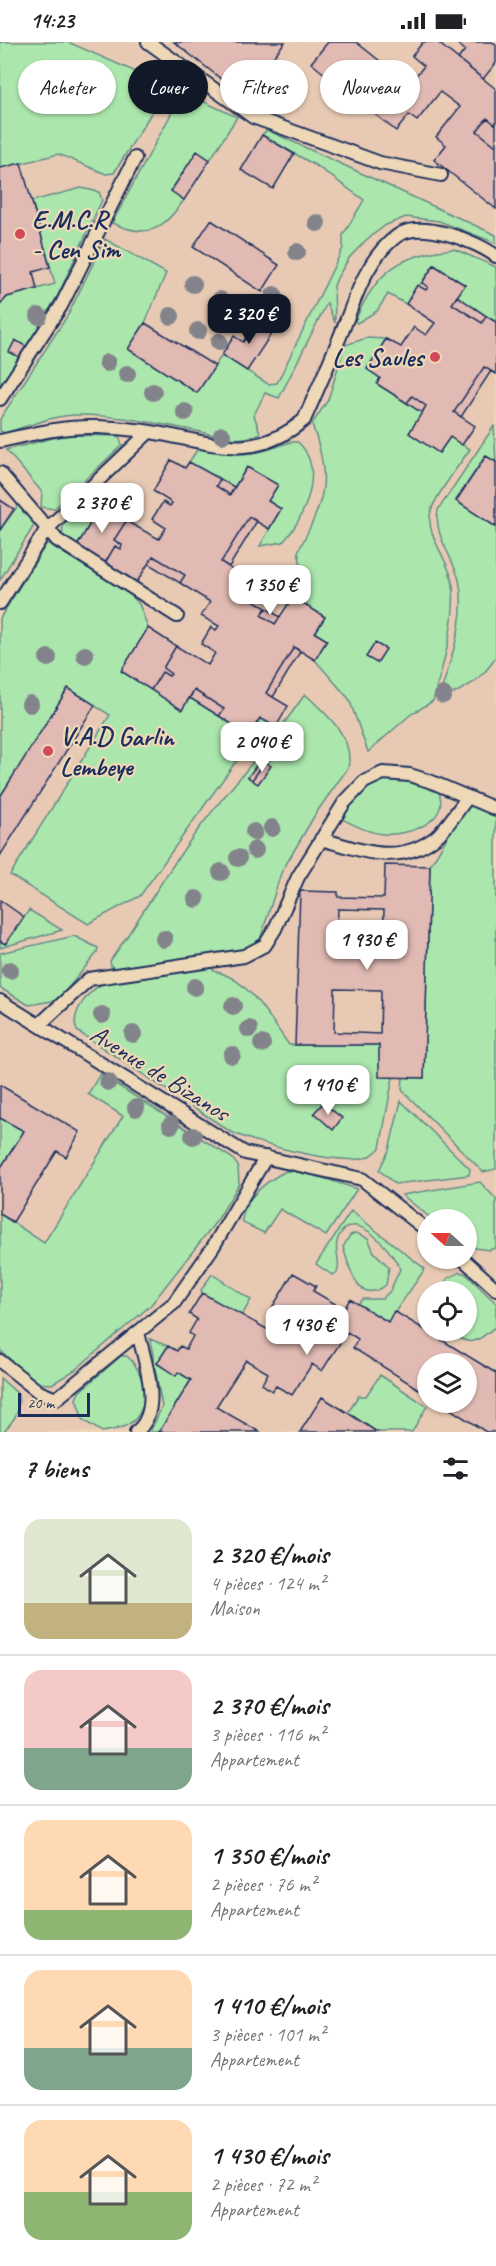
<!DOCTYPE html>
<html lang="fr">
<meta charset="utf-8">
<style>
:root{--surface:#fff;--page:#f6f6f6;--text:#202124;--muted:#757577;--line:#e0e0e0;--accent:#111827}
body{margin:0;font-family:Caveat,sans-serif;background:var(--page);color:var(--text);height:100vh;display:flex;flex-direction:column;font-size:22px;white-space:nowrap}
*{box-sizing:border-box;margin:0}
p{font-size:20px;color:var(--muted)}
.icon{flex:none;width:33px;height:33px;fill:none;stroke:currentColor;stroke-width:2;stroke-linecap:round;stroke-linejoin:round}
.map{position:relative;height:1390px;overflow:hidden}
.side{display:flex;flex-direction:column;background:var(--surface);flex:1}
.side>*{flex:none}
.hud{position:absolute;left:18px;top:18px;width:460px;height:54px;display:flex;gap:12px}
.needle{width:39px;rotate:291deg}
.controls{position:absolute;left:417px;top:1167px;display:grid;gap:12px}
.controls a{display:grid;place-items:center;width:60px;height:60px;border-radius:50%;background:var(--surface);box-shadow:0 2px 4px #0004;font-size:30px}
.scale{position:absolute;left:18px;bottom:15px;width:72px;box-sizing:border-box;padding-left:6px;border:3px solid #1b2f5e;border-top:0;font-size:16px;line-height:21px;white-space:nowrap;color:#1b2f5e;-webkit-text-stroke:4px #eed8b7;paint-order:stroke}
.price{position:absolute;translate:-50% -51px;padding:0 14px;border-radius:12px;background:#fff;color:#222;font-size:20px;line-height:39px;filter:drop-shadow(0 2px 3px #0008)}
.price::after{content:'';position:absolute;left:50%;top:36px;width:18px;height:14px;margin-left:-9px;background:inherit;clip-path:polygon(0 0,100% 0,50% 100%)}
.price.current{background:var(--accent);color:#fff}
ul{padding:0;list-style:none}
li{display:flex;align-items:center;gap:18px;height:150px;padding:0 24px}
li+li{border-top:2px solid var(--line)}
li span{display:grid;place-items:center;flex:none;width:168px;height:120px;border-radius:18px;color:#555}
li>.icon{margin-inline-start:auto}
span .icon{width:72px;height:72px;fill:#fffc;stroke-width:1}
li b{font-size:26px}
h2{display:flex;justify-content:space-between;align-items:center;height:72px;padding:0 24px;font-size:26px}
.pill{padding:0 21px;border-radius:27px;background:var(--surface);box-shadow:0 2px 4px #0004;font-size:21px;line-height:54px}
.pill.current{background:var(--accent);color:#fff}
.status{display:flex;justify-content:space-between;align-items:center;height:42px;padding:0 30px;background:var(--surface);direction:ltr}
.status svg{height:16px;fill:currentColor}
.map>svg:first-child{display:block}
.built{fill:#e8cab4;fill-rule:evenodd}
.green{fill:#abe7ad;stroke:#638b86;stroke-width:1.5}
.building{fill:#e1bab3;stroke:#1b2f5e;stroke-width:1.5;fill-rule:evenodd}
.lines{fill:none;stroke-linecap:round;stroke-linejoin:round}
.service-casing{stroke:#1b2f5e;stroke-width:16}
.service{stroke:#eed8b7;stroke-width:12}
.tree{fill:#83848b}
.poi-dot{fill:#d1495b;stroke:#eed8b7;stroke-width:2}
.labels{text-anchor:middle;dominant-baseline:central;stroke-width:4.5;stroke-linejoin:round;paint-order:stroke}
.poi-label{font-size:26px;font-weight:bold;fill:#1b2f5e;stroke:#eed8b7;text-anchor:start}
.street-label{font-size:26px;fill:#1b2f5e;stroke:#eed8b7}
</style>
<div class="status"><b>14:23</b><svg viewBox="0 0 49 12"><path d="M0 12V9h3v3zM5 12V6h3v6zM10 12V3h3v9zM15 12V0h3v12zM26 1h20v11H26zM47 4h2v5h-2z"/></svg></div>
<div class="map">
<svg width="496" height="1390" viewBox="0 0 496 1390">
<rect width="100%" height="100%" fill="#f0d5b8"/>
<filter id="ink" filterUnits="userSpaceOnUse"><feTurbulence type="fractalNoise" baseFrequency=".0167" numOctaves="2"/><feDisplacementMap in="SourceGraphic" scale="12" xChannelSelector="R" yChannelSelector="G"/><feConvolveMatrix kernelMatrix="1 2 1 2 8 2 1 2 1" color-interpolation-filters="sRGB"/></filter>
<g filter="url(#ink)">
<path class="built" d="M0,0H496V1390H0ZM428,1178H466V1216H428ZM428,1250H466V1288H428ZM428,1322H466V1360H428Z"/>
<path class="green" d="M0,0H68L168,44L114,131L106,132L58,112L0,127Z
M183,50L237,75L210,118L197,110L171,148L184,158C162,189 148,197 112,181Z
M267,88L496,193V201L439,179L406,175L386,183L366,198L349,216L337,236L334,244L335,281L327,261L279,356L265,351L254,373L260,391C243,402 219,394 201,390C162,382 118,373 77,373C53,373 29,384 5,391L0,389V377L68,273L105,197L166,231L145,281L129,306L197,351L222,313L268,342L277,341L343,206V193L364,158L318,125L262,93Z
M81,146L99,150L102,158L58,253L27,305L10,310L21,316L0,345V263L7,255L55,242L32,159Z
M454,207L496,225V280L457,254L465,243L434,223L406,262L388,252L377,269L357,281L355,279C376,229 400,212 454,207Z
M367,296L386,297L367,327L380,336L377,342L422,371L409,391L439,411L450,395L470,407C460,422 435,454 431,469C424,494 451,519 453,543C456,583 443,621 433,659L410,673L368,710L349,657L315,618L327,598L315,591L325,575L293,555C302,538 303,528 298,510C325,456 332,441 312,382L328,358L345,303Z
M494,384L496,420L485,414L456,458L496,484V615C482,638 463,649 439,657C449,620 468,577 459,538C453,515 433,492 438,468Z
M65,393L119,394L122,403L54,467L41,465L42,450L6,408Z
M290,400H298C326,427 305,476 283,500L260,504L281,467L268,459L278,443L247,425L234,445L189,420L199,405C235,416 255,414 290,400Z
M101,450L107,452L77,504L62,497L63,483L92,454Z
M20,461L35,482L0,538V488Z
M47,501L130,552L139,562L148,586L122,629L182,667L190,656L249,693L260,676L272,682L234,722L140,854L88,882L10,833L110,673L68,647L0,755V576Z
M305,652C325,671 355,695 348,726L316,771L281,831L260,898L240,910L116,927L111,924L110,919C138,880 161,839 189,800C225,749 270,705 305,652Z
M390,735L438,748C452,779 409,794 384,792C369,791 354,783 340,776L342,771L367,743Z
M474,763L496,776V1127L483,1130L402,1048L403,1035L424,1036L430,824L458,777L467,766Z
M29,868L62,888L0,906V899L6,902Z
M74,894L98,906L97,911L58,958L29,963L0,946V911Z
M211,925L214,929C249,936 269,976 289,1003H379L393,1035L380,1106C374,1112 369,1116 360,1117C328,1120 261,1103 231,1090L77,989C69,970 91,945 109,939C119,936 131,936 142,935C165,932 188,928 211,925Z
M100,1032L232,1116L238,1124L239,1142L218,1177L150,1264L75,1328L52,1342L35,1341L0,1308V1172L44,1201L123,1074L88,1052Z
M401,1059L470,1127L469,1133L395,1142L379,1128L389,1108Z
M0,1076L24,1089L0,1127Z
M286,1129H302L357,1147L326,1194L280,1167L264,1191L245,1182L242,1178C245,1155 267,1139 286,1129Z
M480,1140L496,1157V1206L489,1208L467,1205L466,1178L432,1177L402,1153Z
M351,1169L425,1227L388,1280L358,1262L363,1257H382L390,1249L400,1227C393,1210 355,1163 339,1194C332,1207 342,1218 337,1231L332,1233L316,1222Z
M356,1191L368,1196L374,1210L389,1225L386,1243C356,1265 350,1225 343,1205L350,1193Z
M460,1230L466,1232L496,1261V1284C474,1302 472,1305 447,1289L466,1288V1250L439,1249L448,1236Z
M212,1232L251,1258L241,1275L202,1251L201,1248Z
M150,1297L168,1304L157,1322L176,1333L178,1330L191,1338L159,1390H150L162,1365Z
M121,1314H127C143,1328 150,1357 137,1375C130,1385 113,1388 102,1390L83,1378L76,1357L79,1350Z
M380,1333L427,1364L412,1390H377L348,1371L358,1354H366Z
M0,1336L18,1352C21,1370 15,1377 3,1390H0Z"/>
<path class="building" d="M174,0H285L243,54Z
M328,0H356L409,42L424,24L412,14L423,0H437L496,47V83L487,76L477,89L496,104V167L434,118L446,103L436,95L460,65L440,50L417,79L409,73L396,89L311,21Z
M455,0H492L496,3V21L483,37L458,17L465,8Z
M487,76L496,83V104L477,89Z
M262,93L294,112L273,147L241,128Z
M197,109L210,118L184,158L171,149Z
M21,121L50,225L33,230L37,247L7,255L0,263V126Z
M211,178L279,223L262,250L193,205Z
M434,223L465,243L452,262L482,281L486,274L496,280V332L484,325L454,370L475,384L462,403L450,395L439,411L409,391L426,364L412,354L407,361L377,342L380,336L367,327L386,297L401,305L414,285L426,293L435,281L406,262L417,243L426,248L428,245L422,241Z
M457,254L486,274L482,281L452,262Z
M259,276L275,286L247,329L222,313L234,294L243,300Z
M145,281L215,324L197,351L128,307Z
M15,298L27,305L21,316L9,310Z
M484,325L491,329L461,375L454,370Z
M412,354L426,364L422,371L407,361Z
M486,414L496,420V485L456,459Z
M171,418L185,426L189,420L220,437L216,444L230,453L247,425L278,443L268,459L281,467L269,487L249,475L221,520L243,535L236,547L266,566L261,573L275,582L293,555L325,575L315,591L327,598L315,618L294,605L266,651L288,664L276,685L260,676L249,693L219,674L224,667L194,648L182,668L151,648L162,630L169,634L171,632L163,626L176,604L208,623L215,611L201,602L211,585L216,588L219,584L201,574L210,560L180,541L185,533L153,514L137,540L105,521L115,504L121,507L122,503L114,498L126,479L159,497L166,486L152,477L163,460L170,464L172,461L153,449Z
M220,437L234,445L230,453L216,444Z
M0,458L14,467L0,488Z
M101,463L126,479L114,498L122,503L121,507L115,504L105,521L77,504Z
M249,475L257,479L229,525L221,520Z
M153,514L185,533L180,541L149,522Z
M266,566L280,575L275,582L261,573Z
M148,586L176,604L163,626L171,632L169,634L162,630L151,648L121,629Z
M375,601L386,607L377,621L366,615Z
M294,605L300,610L273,655L266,651Z
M68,646L95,663L0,814V755Z
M194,648L224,667L219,674L190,656Z
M261,717L265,720L252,738L248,735Z
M265,720L271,724L258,742L252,738Z
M385,823L430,824L424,1036L379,1035V1003H295L300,849L338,850V855L384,856ZM338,867L384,868L383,909L336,908ZM335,947L381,948L380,992L334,990Z
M0,858L24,875L5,902L0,899Z
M0,1043L80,1090L66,1115L57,1109L13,1180L0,1172V1127L24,1089L0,1076Z
M323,1061L342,1076L333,1088L314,1071Z
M293,1231L316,1244L313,1249L344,1267L350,1257L388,1280L394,1269L496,1331V1390H486L439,1360H466V1322H428V1353L353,1306L358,1297L347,1290L322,1329L312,1322L292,1353L276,1344L272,1349L262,1342L268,1331L246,1318L216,1365L260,1390H159L191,1338L178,1330L176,1334L157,1321L168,1304L177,1309L180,1304L186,1307L193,1294L189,1291L197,1277L189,1272L202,1251L272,1290L283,1273L272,1266Z
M322,1355L348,1371L377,1390H300Z"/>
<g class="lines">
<g class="service-casing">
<path id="service" d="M148,0L253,75L380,121L441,133
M0,357L61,264L135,116
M0,399C32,392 63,384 96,385C114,386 133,387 151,390C212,400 251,422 304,378C316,351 328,324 339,297C354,262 364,218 397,194C420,177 476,199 496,214
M0,431L57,498L177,574
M0,561L46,488L149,390
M321,797C362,808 398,825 436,795C448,785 458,767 468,755
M0,959L245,1111L362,1137L428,1189
M39,983L89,937L244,914L265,903L275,887L298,835L344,761L364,740L383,731L410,733L432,740L496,767
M462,1216L496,1247
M0,1319L39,1350L56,1357L174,1261L213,1205L266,1115
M136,1390C164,1368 144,1319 138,1290"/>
</g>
<use href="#service" class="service"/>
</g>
<g class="tree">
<circle cx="317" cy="181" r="9"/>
<circle cx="297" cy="210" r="9"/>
<circle cx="193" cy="242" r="9"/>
<circle cx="274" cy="253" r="9"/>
<circle cx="220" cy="258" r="9"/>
<circle cx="238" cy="268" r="9"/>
<circle cx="39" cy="274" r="9"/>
<circle cx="171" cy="274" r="9"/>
<circle cx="198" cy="289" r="9"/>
<circle cx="219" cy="300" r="9"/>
<circle cx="107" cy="321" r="9"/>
<circle cx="127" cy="332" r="9"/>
<circle cx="153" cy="350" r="9"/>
<circle cx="185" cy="370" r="9"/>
<circle cx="222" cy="393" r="9"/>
<circle cx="85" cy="613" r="9"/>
<circle cx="48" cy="616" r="9"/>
<circle cx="443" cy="653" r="9"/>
<circle cx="30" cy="662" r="9"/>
<circle cx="272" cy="786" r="9"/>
<circle cx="254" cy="790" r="9"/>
<circle cx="255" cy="808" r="9"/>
<circle cx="238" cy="816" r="9"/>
<circle cx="221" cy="830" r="9"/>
<circle cx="196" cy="857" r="9"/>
<circle cx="164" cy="897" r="9"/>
<circle cx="10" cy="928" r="9"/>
<circle cx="195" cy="945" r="9"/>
<circle cx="233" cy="964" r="9"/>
<circle cx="102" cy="973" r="9"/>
<circle cx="249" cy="987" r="9"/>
<circle cx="133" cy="992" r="9"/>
<circle cx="262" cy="1002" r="9"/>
<circle cx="232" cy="1013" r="9"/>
<circle cx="108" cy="1040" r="9"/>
<circle cx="136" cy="1066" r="9"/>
<circle cx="171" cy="1083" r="9"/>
<circle cx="193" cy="1094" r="9"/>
</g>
</g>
<g class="poi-dot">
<circle cx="20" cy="192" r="6"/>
<circle cx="435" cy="315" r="6"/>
<circle cx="48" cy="709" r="6"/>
</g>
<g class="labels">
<g class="poi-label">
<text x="32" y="177">E.M.C.R<tspan x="32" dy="30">- Cen Sim</tspan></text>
<text x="423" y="315" text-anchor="end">Les Saules</text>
<text x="60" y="694">V.A.D Garlin<tspan x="60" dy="30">Lembeye</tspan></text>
</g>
<g class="street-label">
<text transform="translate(160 1031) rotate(32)">Avenue de Bizanos</text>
</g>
</g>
</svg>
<div class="controls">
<a><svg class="needle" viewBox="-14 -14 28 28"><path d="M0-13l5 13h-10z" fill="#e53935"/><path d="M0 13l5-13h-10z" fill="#757577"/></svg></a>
<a><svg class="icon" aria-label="locate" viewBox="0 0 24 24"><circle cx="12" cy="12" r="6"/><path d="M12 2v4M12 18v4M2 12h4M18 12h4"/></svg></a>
<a><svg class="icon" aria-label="layers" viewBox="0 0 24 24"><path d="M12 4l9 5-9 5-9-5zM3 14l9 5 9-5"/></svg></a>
</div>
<div class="scale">20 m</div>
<b class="price current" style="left:249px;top:303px">2 320 €</b>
<b class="price" style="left:102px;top:492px">2 370 €</b>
<b class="price" style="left:270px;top:574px">1 350 €</b>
<b class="price" style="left:262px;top:731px">2 040 €</b>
<b class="price" style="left:367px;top:929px">1 930 €</b>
<b class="price" style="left:328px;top:1074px">1 410 €</b>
<b class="price" style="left:307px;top:1314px">1 430 €</b>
<div class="hud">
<a class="pill">Acheter</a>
<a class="pill current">Louer</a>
<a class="pill">Filtres</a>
<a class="pill">Nouveau</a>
</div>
</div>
<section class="side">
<h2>7 biens<svg class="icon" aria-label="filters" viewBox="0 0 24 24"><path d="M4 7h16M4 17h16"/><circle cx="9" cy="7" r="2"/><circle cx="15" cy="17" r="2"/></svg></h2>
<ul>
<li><span style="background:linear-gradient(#dfe7d0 70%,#c2b280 0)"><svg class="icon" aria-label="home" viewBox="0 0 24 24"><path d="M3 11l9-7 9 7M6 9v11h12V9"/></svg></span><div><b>2 320 €/mois</b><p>4 pièces · 124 m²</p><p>Maison</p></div></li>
<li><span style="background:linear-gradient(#f6c9c9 65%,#7fa58c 0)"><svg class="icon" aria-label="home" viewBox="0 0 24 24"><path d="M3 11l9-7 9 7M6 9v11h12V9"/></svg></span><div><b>2 370 €/mois</b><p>3 pièces · 116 m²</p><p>Appartement</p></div></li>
<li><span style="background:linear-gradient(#ffd9b3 75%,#8fb573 0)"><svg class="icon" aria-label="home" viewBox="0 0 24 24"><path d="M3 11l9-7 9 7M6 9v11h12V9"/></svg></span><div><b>1 350 €/mois</b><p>2 pièces · 76 m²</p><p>Appartement</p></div></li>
<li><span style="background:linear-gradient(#ffd9b3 65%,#7fa58c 0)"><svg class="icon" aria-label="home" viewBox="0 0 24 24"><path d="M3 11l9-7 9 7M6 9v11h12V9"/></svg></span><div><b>1 410 €/mois</b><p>3 pièces · 101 m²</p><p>Appartement</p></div></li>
<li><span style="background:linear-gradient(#ffd9b3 60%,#8fb573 0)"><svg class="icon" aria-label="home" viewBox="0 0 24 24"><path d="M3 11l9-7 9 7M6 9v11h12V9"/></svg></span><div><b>1 430 €/mois</b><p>2 pièces · 72 m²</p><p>Appartement</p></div></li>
</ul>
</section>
